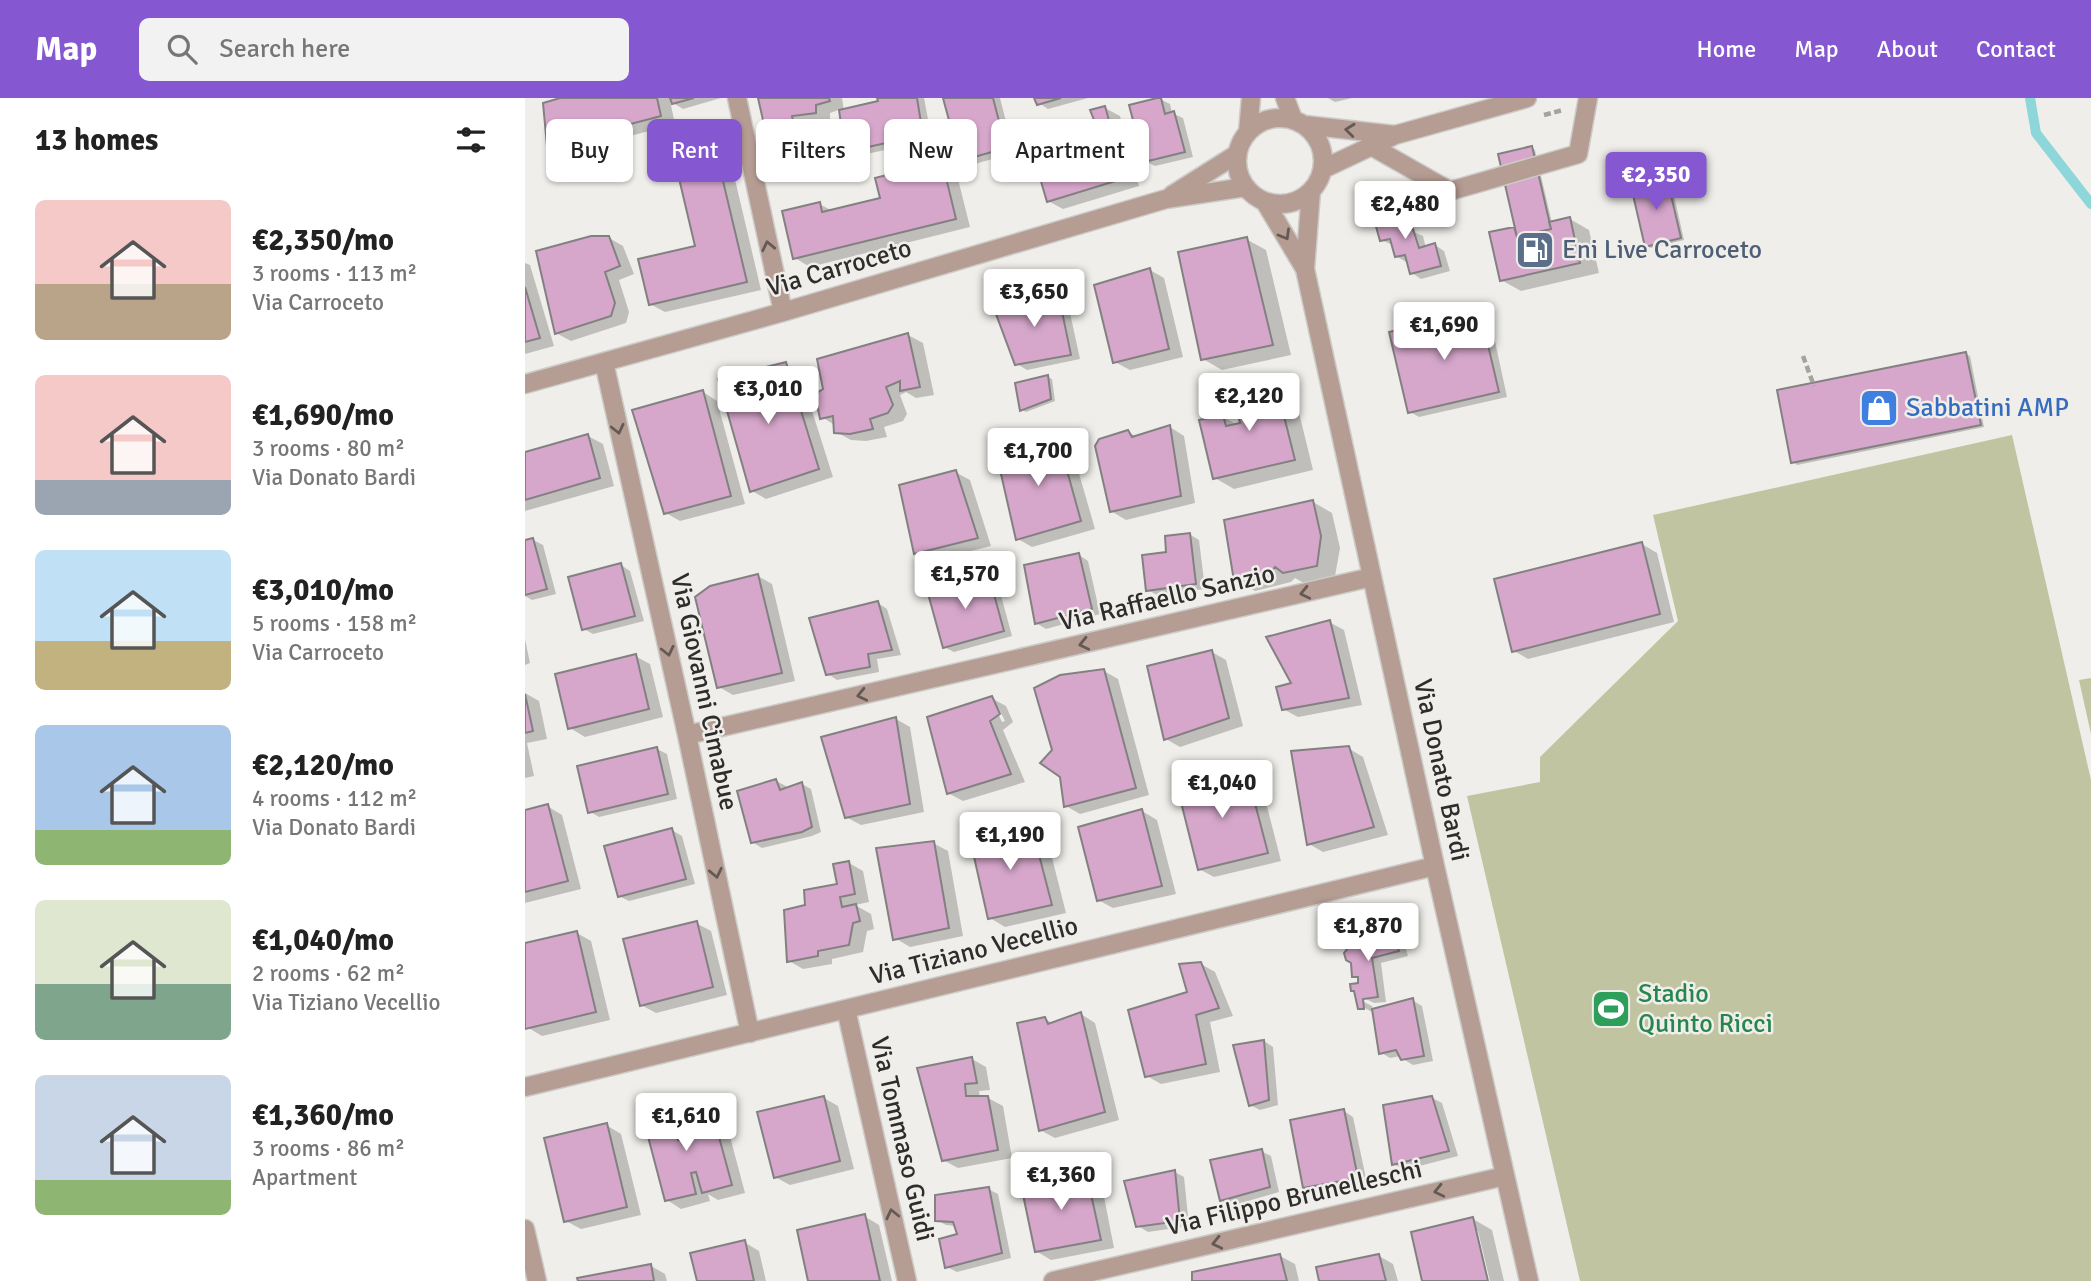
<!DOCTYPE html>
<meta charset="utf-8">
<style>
:root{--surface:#fff;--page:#f2f2f2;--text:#222;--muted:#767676;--accent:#8557d0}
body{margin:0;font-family:Signika,sans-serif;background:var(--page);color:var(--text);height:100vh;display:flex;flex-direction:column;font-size:26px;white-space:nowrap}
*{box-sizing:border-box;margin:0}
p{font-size:23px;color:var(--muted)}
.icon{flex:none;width:38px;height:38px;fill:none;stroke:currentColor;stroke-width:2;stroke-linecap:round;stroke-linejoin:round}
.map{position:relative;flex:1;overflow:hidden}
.sheet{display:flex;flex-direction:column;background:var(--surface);width:525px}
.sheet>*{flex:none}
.top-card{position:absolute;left:21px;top:21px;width:665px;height:63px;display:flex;gap:14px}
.price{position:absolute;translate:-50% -60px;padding:0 16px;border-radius:7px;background:#fff;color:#222;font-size:23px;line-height:46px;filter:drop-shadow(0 2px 4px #0008)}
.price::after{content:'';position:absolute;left:50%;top:42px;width:21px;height:16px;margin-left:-10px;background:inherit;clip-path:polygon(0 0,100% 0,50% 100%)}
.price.on{background:var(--accent);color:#fff}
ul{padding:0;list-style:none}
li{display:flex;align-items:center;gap:21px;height:175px;padding:0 35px}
li span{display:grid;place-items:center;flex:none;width:196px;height:140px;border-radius:10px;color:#555}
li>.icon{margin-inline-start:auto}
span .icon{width:84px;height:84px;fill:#fffc;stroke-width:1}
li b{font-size:30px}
h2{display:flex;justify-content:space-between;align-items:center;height:84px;padding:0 35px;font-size:30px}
.tag{padding:0 24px;border-radius:10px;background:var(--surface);box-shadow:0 2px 5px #0004;font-size:24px;line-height:63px}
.tag.on{background:var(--accent);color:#fff}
header{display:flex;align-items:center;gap:42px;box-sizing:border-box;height:98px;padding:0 35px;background:var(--accent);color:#fff}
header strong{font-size:33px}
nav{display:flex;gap:38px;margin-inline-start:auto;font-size:24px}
.search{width:490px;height:63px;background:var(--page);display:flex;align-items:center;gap:18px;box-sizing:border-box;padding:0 24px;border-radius:10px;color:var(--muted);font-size:26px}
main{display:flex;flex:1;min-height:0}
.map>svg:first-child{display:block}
.green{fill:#c1c4a0}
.shadow{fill:#0003;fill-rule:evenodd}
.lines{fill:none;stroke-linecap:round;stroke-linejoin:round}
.stream{stroke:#8dd6da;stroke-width:10}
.building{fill:#d6a7cb;stroke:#838082;stroke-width:2}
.minor-casing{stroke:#cccbc8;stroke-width:21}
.path{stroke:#a4a3a0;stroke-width:4.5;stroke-dasharray:7 3.5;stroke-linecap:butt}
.minor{stroke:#b69d93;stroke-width:18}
.oneway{stroke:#645a55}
.labels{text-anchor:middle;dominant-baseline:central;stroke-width:5;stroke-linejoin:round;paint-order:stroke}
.service-label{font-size:26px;fill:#4e5e75;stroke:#efeeea;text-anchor:start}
.street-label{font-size:26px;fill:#2e2d2c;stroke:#efeeea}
.shop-label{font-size:26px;fill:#366cbe;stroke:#efeeea;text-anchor:start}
.leisure-label{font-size:26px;fill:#27864d;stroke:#efeeea;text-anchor:start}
</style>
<header>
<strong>Map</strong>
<div class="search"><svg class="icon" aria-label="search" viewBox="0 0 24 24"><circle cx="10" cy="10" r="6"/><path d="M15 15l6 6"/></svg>Search here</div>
<nav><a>Home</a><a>Map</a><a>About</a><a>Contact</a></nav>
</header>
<main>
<section class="sheet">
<h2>13 homes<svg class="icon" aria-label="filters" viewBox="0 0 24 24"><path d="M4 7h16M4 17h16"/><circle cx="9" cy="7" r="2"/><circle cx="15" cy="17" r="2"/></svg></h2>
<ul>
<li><span style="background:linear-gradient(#f6c9c9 60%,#b9a48a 0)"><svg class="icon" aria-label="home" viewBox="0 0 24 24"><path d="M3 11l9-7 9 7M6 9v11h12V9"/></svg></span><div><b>€2,350/mo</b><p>3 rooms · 113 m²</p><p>Via Carroceto</p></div></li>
<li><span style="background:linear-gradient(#f6c9c9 75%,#9aa5b1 0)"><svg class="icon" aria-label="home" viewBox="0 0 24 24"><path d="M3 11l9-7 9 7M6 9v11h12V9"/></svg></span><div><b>€1,690/mo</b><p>3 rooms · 80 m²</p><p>Via Donato Bardi</p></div></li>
<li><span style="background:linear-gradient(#bfe0f5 65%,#c2b280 0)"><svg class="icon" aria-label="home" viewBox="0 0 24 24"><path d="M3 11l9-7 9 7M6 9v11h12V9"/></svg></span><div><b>€3,010/mo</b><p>5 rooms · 158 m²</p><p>Via Carroceto</p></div></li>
<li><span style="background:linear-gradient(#a9c7e8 75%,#8fb573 0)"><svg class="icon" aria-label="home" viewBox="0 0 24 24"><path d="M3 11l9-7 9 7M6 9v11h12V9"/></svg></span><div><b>€2,120/mo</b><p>4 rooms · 112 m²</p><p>Via Donato Bardi</p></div></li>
<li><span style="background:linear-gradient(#dfe7d0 60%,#7fa58c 0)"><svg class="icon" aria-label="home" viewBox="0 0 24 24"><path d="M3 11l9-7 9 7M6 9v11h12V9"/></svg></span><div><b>€1,040/mo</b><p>2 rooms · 62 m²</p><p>Via Tiziano Vecellio</p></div></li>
<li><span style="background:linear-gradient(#c9d6e8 75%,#8fb573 0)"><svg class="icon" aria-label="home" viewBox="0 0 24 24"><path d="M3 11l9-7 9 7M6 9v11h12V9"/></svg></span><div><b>€1,360/mo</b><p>3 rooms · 86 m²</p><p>Apartment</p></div></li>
</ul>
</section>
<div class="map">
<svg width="1566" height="1183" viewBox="0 0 1566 1183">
<rect width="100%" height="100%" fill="#efeeea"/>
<path class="green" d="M1487,337L1566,682V1183H1055L942,698L1015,684V659L1153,523L1128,417Z
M1566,580V636L1554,582Z"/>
<path class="shadow" d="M42,0H196L158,11L145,3L150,26L38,56L24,47Z
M234,0H317L319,13L355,4L354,0H399L407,42L332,58L322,53L316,11L305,15V23L281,26L283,35L256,38L241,30Z
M420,0H475L489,55L446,67L437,62Z
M511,0H563L523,11L514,5Z
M803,0H827L810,4Z
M635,1L645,6L647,15L658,20L668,59L630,68L620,63Z
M580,10L595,18L614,88L538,111L523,103L511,31L525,39L526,43L573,28Z
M1006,50L1010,52L1027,125L1045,121L1064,132L1074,175L996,193L976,182L966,136L991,130Z
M193,64L208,73L236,192L140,214L125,206L172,149Z
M417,65L431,73L445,129L285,169L270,160L294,106L308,113L357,101Z
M1141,82L1146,84L1159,142L1126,150L1122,148Z
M871,109L881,115L886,133L898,138L901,150L910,147L919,153L925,173L896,181L887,175L883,163L881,164L871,158L868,147L856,142Z
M84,140L98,148L109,176L94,182L104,214L101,225L46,243L31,235Z
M721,141L741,152L766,257L697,272L678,261Z
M0,165L5,167L29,248L0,256Z
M625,172L639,180L658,259L605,272L590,264Z
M533,196L542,201L555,261L502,272L492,266Z
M955,215L965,220L982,299L894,319L885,314Z
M383,237L398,245L409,297L391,300L381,294L375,297L382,316L378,323L359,329L362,339L341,343L326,342L311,334V328L297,319Z
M1441,256L1445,258L1459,329L1272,367L1268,364Z
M260,266L275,275L308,379L241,401L227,393Z
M523,279L527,281L530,303L501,314L497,312Z
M750,283L769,294L788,372L709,391L690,380L698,319L713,327H717Z
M178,294L192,303L220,406L155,423L141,415Z
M645,329L659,338L670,405L601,422L586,413L603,334L612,339Z
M63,338L78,346L89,388L0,413V356Z
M533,342L547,351L570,431L507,449L493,441Z
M430,374L445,382L466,448L405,463L391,455Z
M788,404L807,415L815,450L810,478L779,485L770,480L766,484L730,493L711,482Z
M664,436L674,442L680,491L632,497L623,492Z
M8,442L18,447L31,496L7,502L0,498V444Z
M1117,446L1132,455L1149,524L1003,561L989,553Z
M554,457L563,463L575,516L521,531L511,525Z
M96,467L105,473L119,523L68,536L59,531Z
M233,478L247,486L270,583L208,597L194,589Z
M464,480L473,486L487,538L429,554L419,549Z
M353,505L362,511L376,557L352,561L354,574L312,582L303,576Z
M804,524L819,532L837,607L773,619L758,611L769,587Z
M0,541L5,565L0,567Z
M687,554L701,562L718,628L655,649L641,641Z
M110,558L125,566L138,619L60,639L45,630Z
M579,573L593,581L624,697L555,716L541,708L536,678L529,652Z
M0,595L14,603L22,641L2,645L9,678L0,680Z
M466,600L481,608L488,624L478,632L500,684L438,703L423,695ZM470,609H473L480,623L477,624Z
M371,621L385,629L399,714L336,727L321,719Z
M823,650L838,659L863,737L798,754L784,746Z
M132,651L142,656L152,701L74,719L64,713Z
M720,673L735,681L756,763L689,779L674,771Z
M251,683L261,688L262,692L277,686L286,691L296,734L287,738L237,750L227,744Z
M22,708L37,717L56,791L0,805V714Z
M617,713L632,722L651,796L588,810L573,802Z
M506,728L521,736L541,815L480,829L465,820Z
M147,732L157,738L170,786L104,803L94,798Z
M408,745L423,753L438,838L385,849L370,840Z
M324,765L338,773L344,804L330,807L346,816L349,831L342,833L338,854L307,861V866L278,871L264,863L282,809L314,787Z
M171,825L186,833L202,897L131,915L116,907Z
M52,835L66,843L85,922L17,938L2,929L0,921V846Z
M868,836L878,841L883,858L856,865L861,904L849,905L839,900V904L847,908L848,912L887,902L897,908L908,963L888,967L878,961L876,958L865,960L855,954L849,915L836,908L834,881L829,878Z
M676,866L690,874L708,918L685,924L695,974L636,986L622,978L664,895Z
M556,916L570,925L594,1022L530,1040L515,1032L520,921L529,926Z
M739,943L748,949L753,1007L735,1012L725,1007Z
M447,961L461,969L465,992L454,993L455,1000H463L478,1008L487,1060L433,1070L418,1062Z
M299,1000L313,1008L329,1071L265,1087L250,1079Z
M907,1000L917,1005L933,1058L879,1072L869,1066Z
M184,1004L198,1012L220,1095L193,1102L183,1096L185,1103L156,1111L142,1102L143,1007L158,1015L165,1041L179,1037Z
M819,1013L828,1019L842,1085L789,1094L780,1089Z
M81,1027L96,1036L116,1117L56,1131L41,1123Z
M736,1053L746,1058L754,1094L706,1108L696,1102Z
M650,1074L659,1079L664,1128L623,1134L613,1128Z
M561,1075L576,1083L589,1150L526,1162L511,1153Z
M463,1091L473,1096L486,1160L432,1174L422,1169L434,1137L431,1128L421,1127L412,1122Z
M339,1118L354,1127L367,1183H285Z
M948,1121L967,1132L979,1183H965L953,1133H950L961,1183H899Z
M219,1144L234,1153L241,1183H173Z
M755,1158L770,1166L774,1183H669Z
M854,1158L868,1166L873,1183H796Z
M126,1168L140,1176L142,1183H55Z"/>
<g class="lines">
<path class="stream" d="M1505,0L1511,35L1566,106"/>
</g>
<path class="building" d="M35,0H132L136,18L22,48L18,5Z
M145,0H169L147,6Z
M233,0H304L305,3L291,7V15L267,18L269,27L240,31Z
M352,0H392L398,37L320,54L314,12L353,3Z
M418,0H468L481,50L435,63Z
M509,0H536L512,7Z
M632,0H636L640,16L649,13L660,54L619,64L604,7Z
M580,8L600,80L522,104L501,32L511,29L515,45L571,27L565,12Z
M1007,48L1026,131L992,139L973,56Z
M193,62L222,184L124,207L113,161L170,148L152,72Z
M417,63L431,121L268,161L257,113L295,104L297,114L355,100L350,80Z
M1142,80L1156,140L1120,149L1106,88Z
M872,107L879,133L888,131L894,150L910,145L916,168L885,176L880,157L870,159L865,141L855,143L847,114Z
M1045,119L1055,165L975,183L964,134L989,129L992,139L1026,131L1024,124Z
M66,138H84L95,168L80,174L90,205L86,218L30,236L11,153Z
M722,139L748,247L676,262L653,154Z
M625,170L644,251L588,265L569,187Z
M0,189L15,240L0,244Z
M533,194L546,257L490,267L468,208Z
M955,213L974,294L883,315L864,234Z
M383,235L395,289L375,293V283L361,289L368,307L363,315L345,321L348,331L325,336L309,335L308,318L295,321L290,296L298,291L292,261Z
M1441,254L1456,327L1266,365L1252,292Z
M261,264L294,371L225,394L193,281Z
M523,277L526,301L495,313L490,285Z
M750,282L770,362L688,381L674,322L698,317L701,328L715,325L707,292Z
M178,292L206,398L139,416L107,312Z
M645,327L656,398L585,414L570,348L574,341L603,332L607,339Z
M63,336L75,380L0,402V354Z
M533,340L556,423L491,442L471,354Z
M431,372L453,440L389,456L374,387Z
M788,402L796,438L792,468L758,475L750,469L746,474L709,483L699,422Z
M665,435L671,486L621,493L617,457L641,454L640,438Z
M8,440L22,491L0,497V442Z
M1117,444L1135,516L987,554L969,481Z
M554,455L567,511L510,526L499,467Z
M96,465L110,518L57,532L43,479Z
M233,476L257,575L192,590L170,499L185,488Z
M464,478L479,533L418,550L402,492Z
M353,503L367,552L343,556L345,569L301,577L284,520Z
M805,522L824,600L757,612L751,589L766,585L741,539Z
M687,552L704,620L639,642L622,568Z
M111,556L124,611L43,631L30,576Z
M579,571L611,690L539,709L535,679L515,665L527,652L509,590L535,577Z
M0,596L8,633L0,635Z
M467,598L475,616L465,623L486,676L422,696L402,619Z
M371,619L385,706L320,720L296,639Z
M824,648L849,729L782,747L766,653Z
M132,649L143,696L63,715L52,668Z
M721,671L743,755L673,772L652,688Z
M251,681L255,692L277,684L287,729L277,734L226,745L212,693Z
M23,706L43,783L0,794V712Z
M617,711L637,788L572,803L553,729Z
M506,726L527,807L463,821L445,741Z
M147,730L161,781L93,799L79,748Z
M409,743L424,830L368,842L351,750Z
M324,763L330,796L315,799L317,809L331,806L335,823L328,825L324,847L293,853V858L262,864L259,812L280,807L279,792L312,786L308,766Z
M172,823L188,889L115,908L98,841Z
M52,833L71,914L0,931V845Z
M868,834L874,853L847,860L853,899L838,901L839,911H833L829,893H826L825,886L833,885V879H827L826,865L821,862L819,855L823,850L822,844Z
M676,864L694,910L671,917L681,966L620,979L603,912L662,894L654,866Z
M888,900L899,958L876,962L871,952L854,956L847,911Z
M556,914L580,1014L514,1033L492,925L520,919L523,926Z
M739,942L744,1002L724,1008L708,947Z
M447,959L452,985L440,986L441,998H463L473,1052L417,1063L392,970Z
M299,998L315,1063L249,1080L232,1014Z
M907,998L924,1053L867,1067L858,1007Z
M184,1002L207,1087L177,1095L171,1074L166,1075L171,1096L140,1103L116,1012L143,1005L153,1042L177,1036L169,1006Z
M819,1011L833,1080L778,1090L765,1022Z
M82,1025L102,1109L39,1124L19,1040Z
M737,1051L745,1089L695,1103L685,1062Z
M650,1072L655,1123L611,1129L599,1083Z
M561,1073L576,1142L510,1154L496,1087Z
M464,1089L477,1155L420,1170L414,1141L432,1136L428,1124L410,1123V1097Z
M340,1116L355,1183H283L272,1132Z
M948,1119L963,1183H897L886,1134Z
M220,1142L229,1183H172L165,1155Z
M755,1156L762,1183H667V1174Z
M854,1156L861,1183H794L791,1169Z
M126,1166L129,1183H53L52,1180Z"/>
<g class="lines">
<g class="minor-casing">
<path id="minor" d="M212,0L258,214
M760,0L768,21
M712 63a43 43 0 1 1 86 0a43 43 0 1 1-86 0Z
M780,27L870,37
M723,34L726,0
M846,48L925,93L1053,56L1063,0
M798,71L870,37L1002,0
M786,93L780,171L910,768L1004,1183
M647,97L712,56
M740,104L780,171
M79,264L162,637L225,935
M0,286L258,214L641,101L721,89
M162,637L847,479
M321,911L382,1183
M0,989L910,768
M0,1131L12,1183
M528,1183L980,1078"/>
</g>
<path class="path" d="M1019,17L1038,12
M1278,258L1289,288"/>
<use href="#minor" class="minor"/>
</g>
<defs><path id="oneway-chevron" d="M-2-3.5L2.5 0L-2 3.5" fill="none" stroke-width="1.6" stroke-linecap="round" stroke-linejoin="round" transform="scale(1.75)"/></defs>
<g class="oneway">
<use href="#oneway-chevron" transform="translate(825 32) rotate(-174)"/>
<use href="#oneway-chevron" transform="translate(760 137) rotate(60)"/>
<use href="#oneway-chevron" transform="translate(243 148) rotate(-102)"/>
<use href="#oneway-chevron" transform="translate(93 331) rotate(77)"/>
<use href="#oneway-chevron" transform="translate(780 495) rotate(167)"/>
<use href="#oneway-chevron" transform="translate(559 546) rotate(167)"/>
<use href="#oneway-chevron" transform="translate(143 553) rotate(77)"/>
<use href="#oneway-chevron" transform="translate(337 597) rotate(167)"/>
<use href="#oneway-chevron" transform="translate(191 775) rotate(78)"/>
<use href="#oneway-chevron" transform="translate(914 1093) rotate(167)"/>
<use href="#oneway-chevron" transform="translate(367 1116) rotate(-103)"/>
<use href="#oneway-chevron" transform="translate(692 1145) rotate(167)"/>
</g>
<defs>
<g id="fuel-square" transform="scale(2.0125)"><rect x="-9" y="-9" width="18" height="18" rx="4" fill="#5c6f8a" stroke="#efeeea"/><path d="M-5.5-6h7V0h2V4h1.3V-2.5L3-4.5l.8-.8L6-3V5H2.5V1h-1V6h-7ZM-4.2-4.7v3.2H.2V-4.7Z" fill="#fff"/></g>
<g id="shop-square" transform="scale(2.0125)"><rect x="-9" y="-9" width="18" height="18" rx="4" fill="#3f7fe0" stroke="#efeeea"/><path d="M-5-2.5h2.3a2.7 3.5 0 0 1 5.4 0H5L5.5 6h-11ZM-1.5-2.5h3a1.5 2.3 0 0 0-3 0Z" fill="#fff"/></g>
<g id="stadium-square" transform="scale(2.0125)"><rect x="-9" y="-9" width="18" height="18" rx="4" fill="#2e9e5b" stroke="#efeeea"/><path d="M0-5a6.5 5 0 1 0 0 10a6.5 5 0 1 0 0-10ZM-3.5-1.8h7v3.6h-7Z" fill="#fff"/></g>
</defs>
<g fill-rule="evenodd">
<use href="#fuel-square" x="1010" y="152"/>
<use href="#shop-square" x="1354" y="310"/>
<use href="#stadium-square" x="1086" y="911"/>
</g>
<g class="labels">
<g class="service-label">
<text x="1037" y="152">Eni Live Carroceto</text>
</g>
<g class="street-label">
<text transform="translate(314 170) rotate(-16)">Via Carroceto</text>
<text transform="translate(642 500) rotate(-13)">Via Raffaello Sanzio</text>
<text transform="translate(179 594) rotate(78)">Via Giovanni Cimabue</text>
<text transform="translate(916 672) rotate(78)">Via Donato Bardi</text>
<text transform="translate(449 853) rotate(-14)">Via Tiziano Vecellio</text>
<text transform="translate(377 1041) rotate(77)">Via Tommaso Guidi</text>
<text transform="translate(769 1100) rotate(-13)">Via Filippo Brunelleschi</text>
</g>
<g class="shop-label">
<text x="1381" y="310">Sabbatini AMP</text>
</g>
<g class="leisure-label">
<text x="1113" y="896">Stadio<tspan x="1113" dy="30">Quinto Ricci</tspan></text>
</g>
</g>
</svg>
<b class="price on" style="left:1131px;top:114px">€2,350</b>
<b class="price" style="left:880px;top:143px">€2,480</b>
<b class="price" style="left:509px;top:231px">€3,650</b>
<b class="price" style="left:919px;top:264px">€1,690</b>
<b class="price" style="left:243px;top:328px">€3,010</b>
<b class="price" style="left:724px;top:335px">€2,120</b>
<b class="price" style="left:513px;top:390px">€1,700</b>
<b class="price" style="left:440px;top:513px">€1,570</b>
<b class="price" style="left:697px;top:722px">€1,040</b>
<b class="price" style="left:485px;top:774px">€1,190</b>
<b class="price" style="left:843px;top:865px">€1,870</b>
<b class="price" style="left:161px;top:1055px">€1,610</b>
<b class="price" style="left:536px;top:1114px">€1,360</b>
<div class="top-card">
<a class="tag">Buy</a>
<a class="tag on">Rent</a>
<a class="tag">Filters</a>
<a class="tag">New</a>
<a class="tag">Apartment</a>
</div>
</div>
</main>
